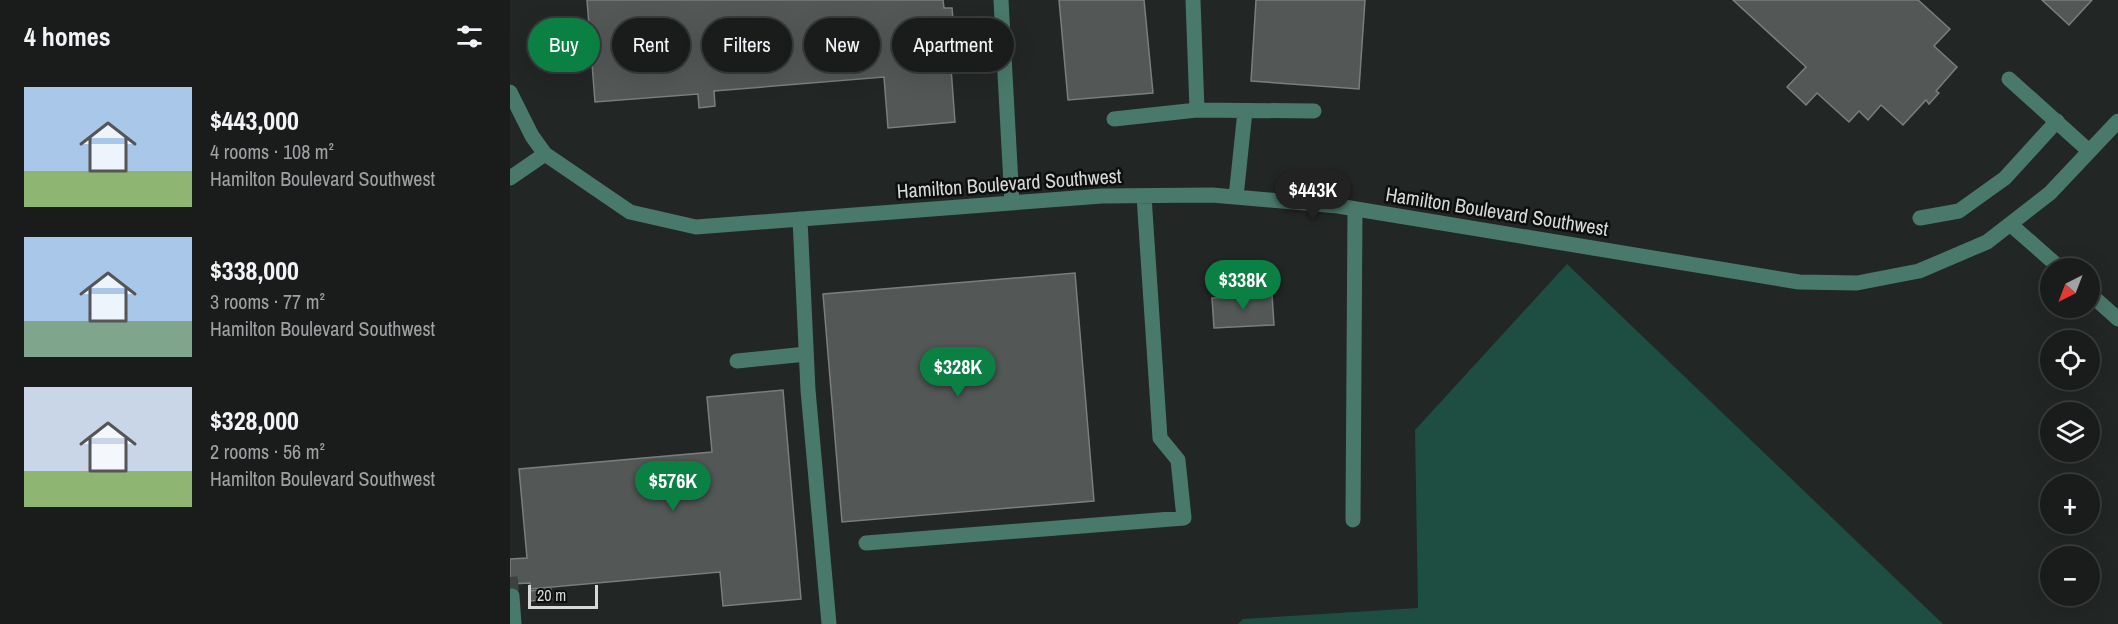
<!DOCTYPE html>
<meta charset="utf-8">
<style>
:root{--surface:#1a1c1c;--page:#232525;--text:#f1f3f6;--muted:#9fa1a3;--line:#383a3b;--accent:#0b8043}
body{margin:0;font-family:"Archivo Narrow",sans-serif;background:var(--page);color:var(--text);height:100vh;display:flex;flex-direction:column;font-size:22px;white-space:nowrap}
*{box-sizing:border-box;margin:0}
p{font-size:20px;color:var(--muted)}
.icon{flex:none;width:33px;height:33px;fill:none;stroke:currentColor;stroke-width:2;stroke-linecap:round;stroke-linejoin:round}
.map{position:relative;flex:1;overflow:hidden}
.drawer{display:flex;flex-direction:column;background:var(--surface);width:510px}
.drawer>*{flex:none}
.banner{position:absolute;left:18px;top:18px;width:570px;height:54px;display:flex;gap:12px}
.needle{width:39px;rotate:222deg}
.fabs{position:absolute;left:1530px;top:258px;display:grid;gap:12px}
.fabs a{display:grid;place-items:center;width:60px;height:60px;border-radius:50%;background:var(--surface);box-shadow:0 6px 24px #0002,0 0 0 2px var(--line);font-size:30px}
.scale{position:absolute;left:18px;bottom:15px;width:70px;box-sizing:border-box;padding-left:6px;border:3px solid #d7d9d8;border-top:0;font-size:16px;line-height:21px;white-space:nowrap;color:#d7d9d8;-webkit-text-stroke:4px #0d0f0e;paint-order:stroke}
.price{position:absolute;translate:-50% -51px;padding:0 14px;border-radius:21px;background:var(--accent);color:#fff;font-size:20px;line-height:39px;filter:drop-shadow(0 2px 3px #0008)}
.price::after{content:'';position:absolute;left:50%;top:36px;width:18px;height:14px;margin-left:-9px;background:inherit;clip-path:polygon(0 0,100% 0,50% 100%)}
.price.on{background:#222;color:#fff}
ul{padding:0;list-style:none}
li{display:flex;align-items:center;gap:18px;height:150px;padding:0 24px}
li span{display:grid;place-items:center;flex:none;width:168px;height:120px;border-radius:0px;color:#555}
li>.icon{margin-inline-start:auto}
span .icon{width:72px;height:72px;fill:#fffc;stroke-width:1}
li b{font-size:26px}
h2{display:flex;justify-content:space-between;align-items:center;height:72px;padding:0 24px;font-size:26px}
.tag{padding:0 21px;border-radius:27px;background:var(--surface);box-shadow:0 6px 24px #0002,0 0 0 2px var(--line);font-size:21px;line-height:54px}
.tag.on{background:var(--accent);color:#fff}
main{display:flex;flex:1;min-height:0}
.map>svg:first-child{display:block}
.green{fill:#1d4e41}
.building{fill:#535856;stroke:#7a7e7d;stroke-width:1.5}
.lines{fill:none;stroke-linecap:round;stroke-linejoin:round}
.minor-tunnel{stroke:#3d4140;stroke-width:15;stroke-dasharray:15 8;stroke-linecap:butt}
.minor{stroke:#49796a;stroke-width:15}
.labels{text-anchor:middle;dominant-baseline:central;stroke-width:5;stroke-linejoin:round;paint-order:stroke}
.street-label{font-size:20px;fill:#d7d9d8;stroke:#0d0f0e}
</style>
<main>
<section class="drawer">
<h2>4 homes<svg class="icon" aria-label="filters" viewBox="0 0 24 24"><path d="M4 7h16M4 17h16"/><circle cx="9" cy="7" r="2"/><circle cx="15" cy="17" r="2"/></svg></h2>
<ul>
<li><span style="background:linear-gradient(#a9c7e8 70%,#8fb573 0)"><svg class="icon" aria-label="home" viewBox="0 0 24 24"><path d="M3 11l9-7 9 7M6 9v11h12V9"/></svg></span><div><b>$443,000</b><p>4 rooms · 108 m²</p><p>Hamilton Boulevard Southwest</p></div></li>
<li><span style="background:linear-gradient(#a9c7e8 70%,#7fa58c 0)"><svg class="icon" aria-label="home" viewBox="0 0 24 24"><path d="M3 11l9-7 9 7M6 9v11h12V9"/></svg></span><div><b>$338,000</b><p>3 rooms · 77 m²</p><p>Hamilton Boulevard Southwest</p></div></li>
<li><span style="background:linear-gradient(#c9d6e8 70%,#8fb573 0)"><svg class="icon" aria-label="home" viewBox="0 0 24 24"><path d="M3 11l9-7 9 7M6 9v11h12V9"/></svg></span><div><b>$328,000</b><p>2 rooms · 56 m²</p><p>Hamilton Boulevard Southwest</p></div></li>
</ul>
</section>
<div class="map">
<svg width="1608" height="624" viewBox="0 0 1608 624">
<rect width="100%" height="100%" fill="#222625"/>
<path class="green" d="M1057,264L1433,624H728L733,619L908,608L905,430Z"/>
<path class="building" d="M77,0H433L434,8H442L447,67L441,68L445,122L378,128L374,77L204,91L205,106L189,108L188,94L85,102Z
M549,0H634L643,93L558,100Z
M746,0H855L849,89L741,81Z
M1223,0H1408L1440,29L1424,46L1447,67L1426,91L1429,93L1419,104L1416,100L1393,125L1371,105L1358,120L1349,111L1339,122L1307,93L1296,105L1277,87L1296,67Z
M1532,0H1582L1559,25Z
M565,273L584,501L332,522L313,294Z
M738,288V296L762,295L764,325L704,328L702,298L730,297L729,289Z
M273,390L291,599L213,606L210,572L20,589V583L0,584V559L17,558L9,469L202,452L197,397Z
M41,589L42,599L20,601L19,591Z"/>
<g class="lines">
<path class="minor-tunnel" d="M0,577L2,596"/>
<path class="minor" d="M491,0L502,203
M683,0L687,110
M1499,79L1579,151
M0,92L22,136L35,154L120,212L186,227L592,196L702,195L828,206L1289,282L1347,283L1409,271L1477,242L1540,193L1608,121
M604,119L687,110L804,111
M0,178L35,154
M726,197L735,111
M1410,218L1449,211L1495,178L1547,121
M290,219L298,390L319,624
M1500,224L1550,268
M1580,294L1608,319
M227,361L296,354
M843,520L845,209
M356,543L674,518L668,460L650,438L634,196
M2,596L4,624"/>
</g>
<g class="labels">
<g class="street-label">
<text transform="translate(499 183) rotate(-4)">Hamilton Boulevard Southwest</text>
<text transform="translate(987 211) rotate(9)">Hamilton Boulevard Southwest</text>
</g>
</g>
</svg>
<div class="fabs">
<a><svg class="needle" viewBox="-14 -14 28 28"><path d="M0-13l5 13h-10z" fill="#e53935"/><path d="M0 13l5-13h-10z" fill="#9fa1a3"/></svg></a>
<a><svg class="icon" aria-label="locate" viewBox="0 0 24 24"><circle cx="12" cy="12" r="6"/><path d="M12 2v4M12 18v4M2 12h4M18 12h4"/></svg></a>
<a><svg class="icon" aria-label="layers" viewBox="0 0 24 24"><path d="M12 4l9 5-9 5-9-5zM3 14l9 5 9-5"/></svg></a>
<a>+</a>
<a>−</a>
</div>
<div class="scale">20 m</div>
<b class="price on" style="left:803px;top:221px">$443K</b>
<b class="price" style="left:733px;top:311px">$338K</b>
<b class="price" style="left:448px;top:398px">$328K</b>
<b class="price" style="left:163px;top:512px">$576K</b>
<div class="banner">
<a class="tag on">Buy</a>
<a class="tag">Rent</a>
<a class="tag">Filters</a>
<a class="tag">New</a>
<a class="tag">Apartment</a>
</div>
</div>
</main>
